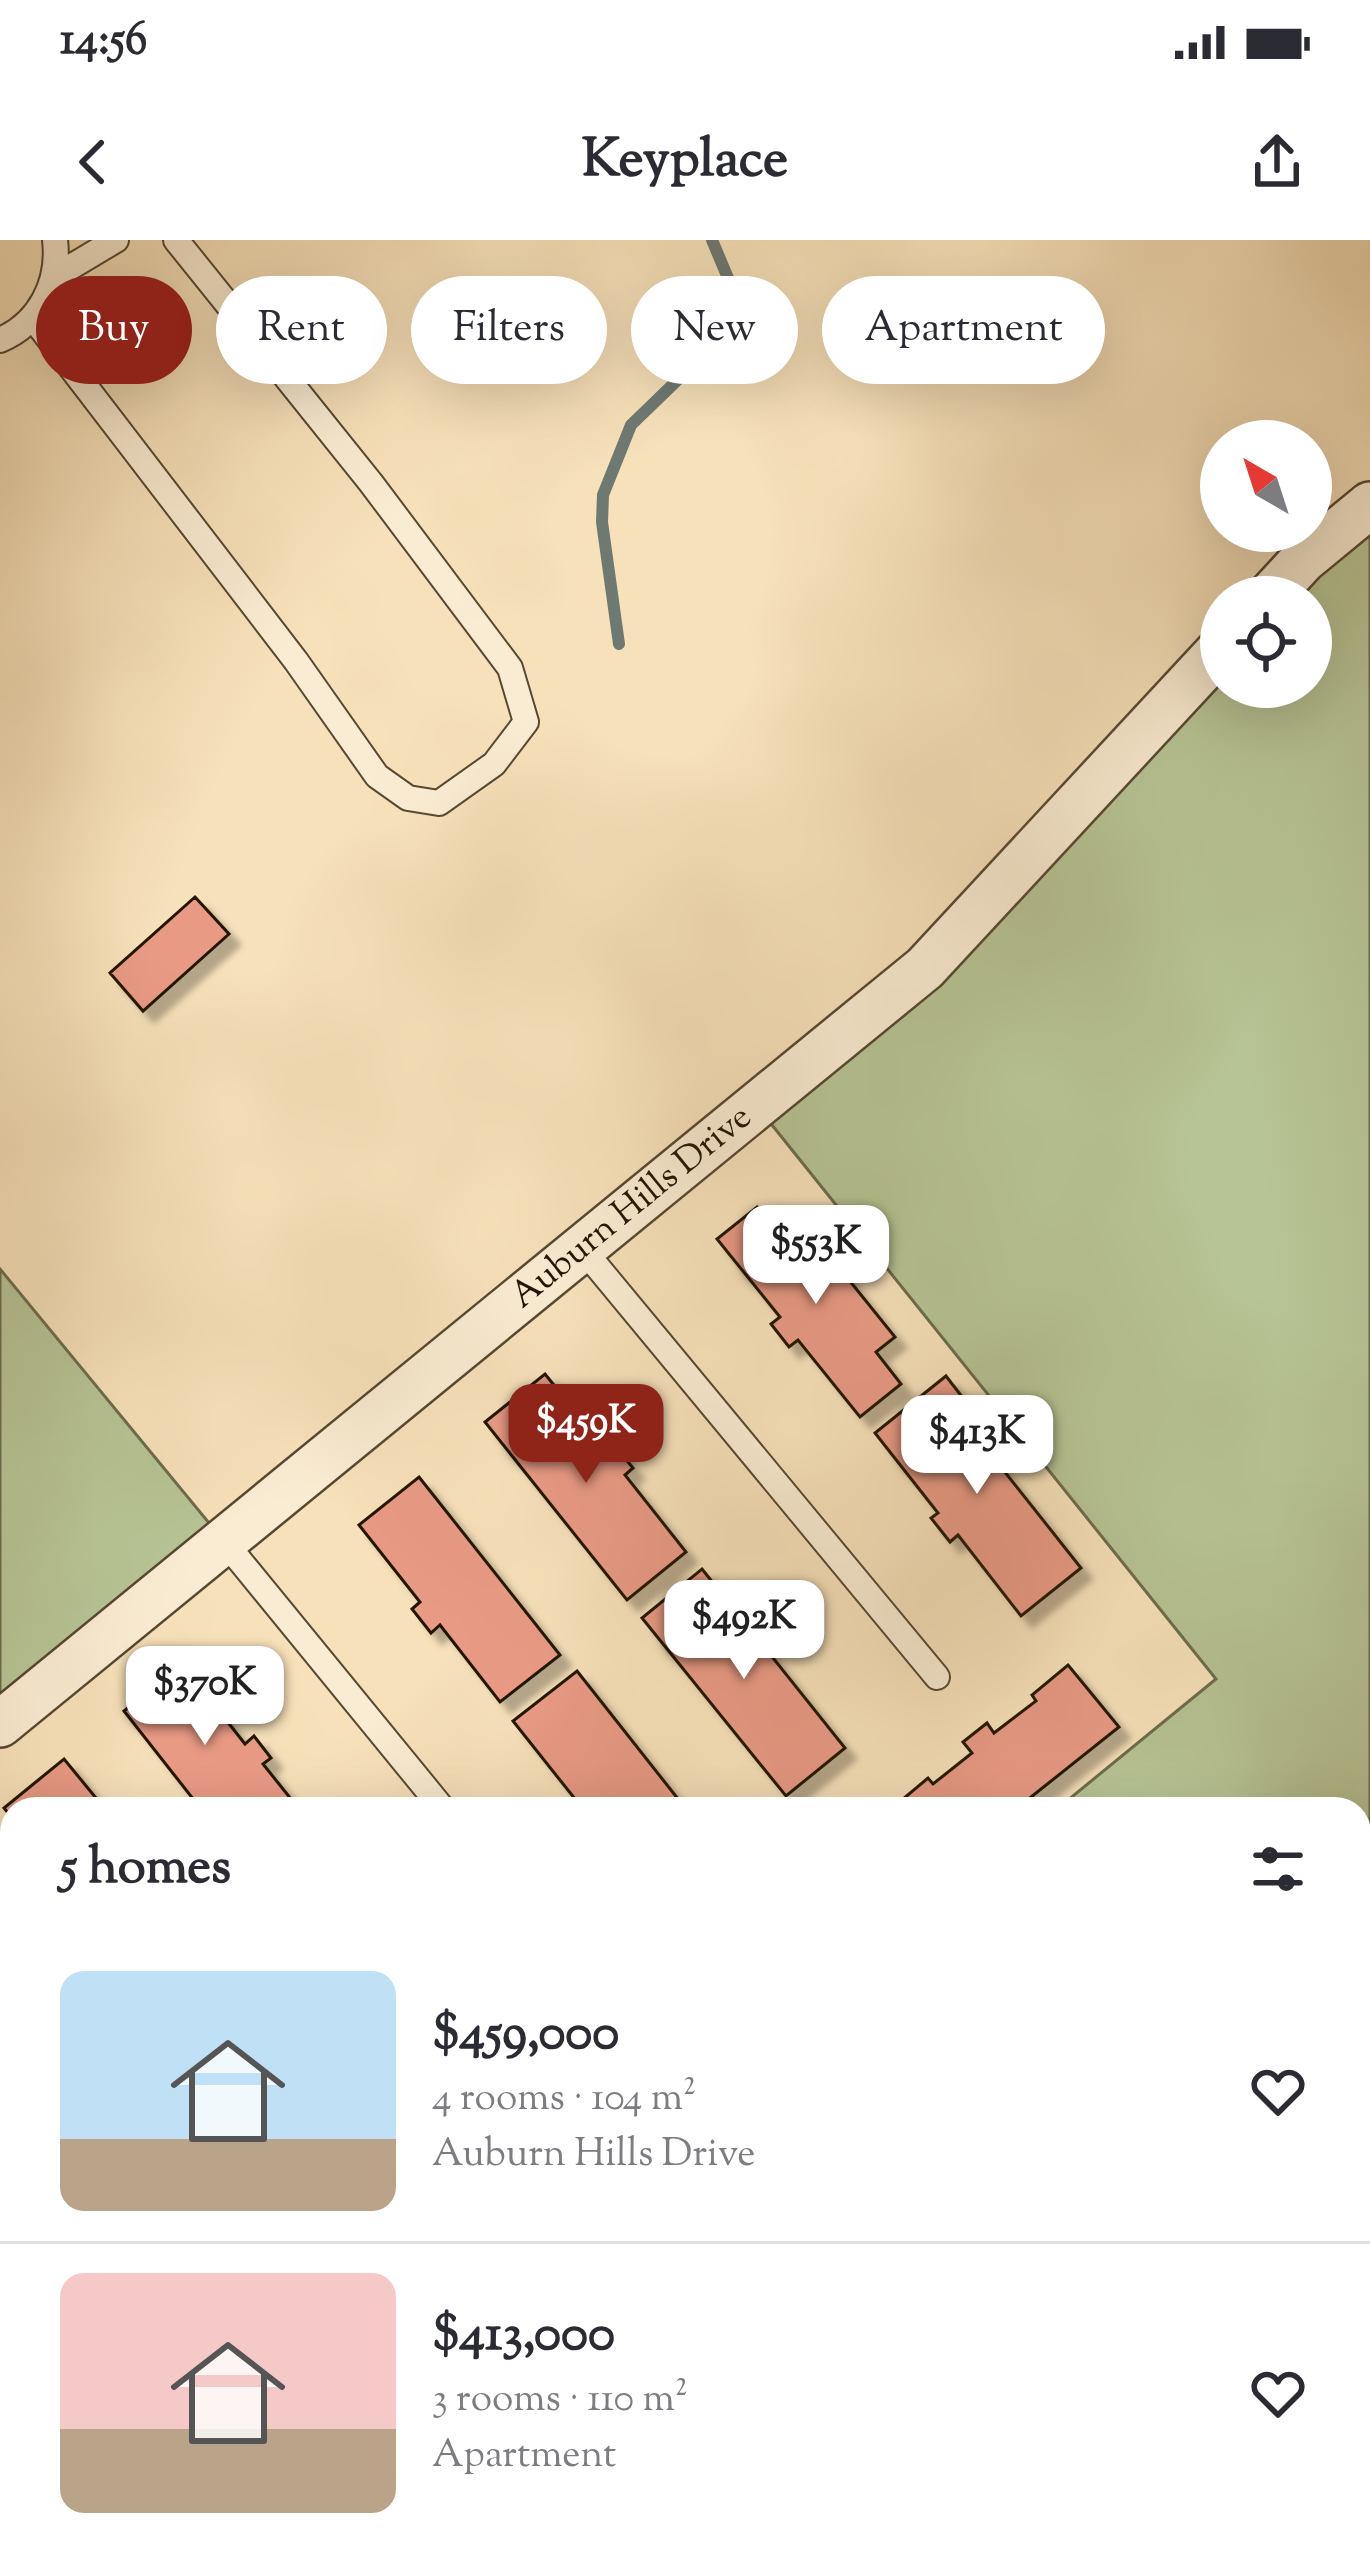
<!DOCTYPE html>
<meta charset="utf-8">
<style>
:root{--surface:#fff;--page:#f7f7f7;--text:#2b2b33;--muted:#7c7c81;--line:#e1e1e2;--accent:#8f2418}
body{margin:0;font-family:"Sorts Mill Goudy",serif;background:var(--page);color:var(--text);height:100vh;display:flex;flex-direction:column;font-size:45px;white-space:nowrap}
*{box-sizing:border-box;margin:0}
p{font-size:39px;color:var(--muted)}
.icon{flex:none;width:66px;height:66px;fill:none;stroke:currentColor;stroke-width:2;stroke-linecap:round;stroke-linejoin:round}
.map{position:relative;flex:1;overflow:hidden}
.sheet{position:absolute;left:0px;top:1557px;width:1371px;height:771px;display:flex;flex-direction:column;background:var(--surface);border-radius:36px 36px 0 0;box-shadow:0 12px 48px #0002}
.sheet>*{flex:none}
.guide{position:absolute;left:36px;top:36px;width:1299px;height:108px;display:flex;gap:24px}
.needle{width:78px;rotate:321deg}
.controls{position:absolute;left:1200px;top:180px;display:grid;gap:24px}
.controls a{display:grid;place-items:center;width:132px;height:132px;border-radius:50%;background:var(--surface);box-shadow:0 12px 48px #0002;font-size:60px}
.price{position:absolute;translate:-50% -102px;padding:0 27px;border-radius:24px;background:#fff;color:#222;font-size:39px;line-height:78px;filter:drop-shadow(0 3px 6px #0008)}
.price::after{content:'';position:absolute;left:50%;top:72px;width:36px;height:27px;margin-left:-18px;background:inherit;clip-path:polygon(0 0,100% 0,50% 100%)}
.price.selected{background:var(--accent);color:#fff}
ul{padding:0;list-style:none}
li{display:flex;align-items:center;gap:36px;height:300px;padding:0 60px}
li+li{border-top:3px solid var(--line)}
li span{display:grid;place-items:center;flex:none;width:336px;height:240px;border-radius:24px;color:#555}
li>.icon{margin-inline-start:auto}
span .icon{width:144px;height:144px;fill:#fffc;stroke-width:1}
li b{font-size:51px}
h2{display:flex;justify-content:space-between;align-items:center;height:144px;padding:0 60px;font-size:51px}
.tag{padding:0 42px;border-radius:54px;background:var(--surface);box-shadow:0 12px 48px #0002;font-size:42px;line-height:108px}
.tag.selected{background:var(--accent);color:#fff}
.status{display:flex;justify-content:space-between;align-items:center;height:84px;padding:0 60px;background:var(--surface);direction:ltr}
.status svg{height:33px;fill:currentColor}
header{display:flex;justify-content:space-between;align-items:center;height:156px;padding:0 60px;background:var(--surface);font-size:54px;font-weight:700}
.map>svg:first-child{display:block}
.green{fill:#b7c495;stroke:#6c6c4d;stroke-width:3}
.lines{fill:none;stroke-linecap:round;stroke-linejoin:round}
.stream{stroke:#6e7972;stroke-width:12}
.building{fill:#e99a85;stroke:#211505;stroke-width:3;filter:url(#shadow)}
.service-casing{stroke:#564832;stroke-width:28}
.minor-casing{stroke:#564832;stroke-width:50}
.service{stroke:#faecd2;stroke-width:24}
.minor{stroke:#faecd2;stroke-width:45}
.labels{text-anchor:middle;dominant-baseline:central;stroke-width:10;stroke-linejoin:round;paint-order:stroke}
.street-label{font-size:36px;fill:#211505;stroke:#faecd2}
</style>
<div class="status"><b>14:56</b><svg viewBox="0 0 49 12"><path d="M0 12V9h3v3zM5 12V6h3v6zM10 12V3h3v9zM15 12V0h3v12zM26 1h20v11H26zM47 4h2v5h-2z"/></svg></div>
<header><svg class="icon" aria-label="back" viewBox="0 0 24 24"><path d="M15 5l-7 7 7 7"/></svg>Keyplace<svg class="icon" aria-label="share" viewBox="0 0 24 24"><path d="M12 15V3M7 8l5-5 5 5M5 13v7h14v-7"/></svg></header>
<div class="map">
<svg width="1370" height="2327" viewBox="0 0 1370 2327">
<defs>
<filter id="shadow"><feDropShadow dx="11" dy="11" stdDeviation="3" flood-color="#0004"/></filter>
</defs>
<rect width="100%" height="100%" fill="#f7e1ba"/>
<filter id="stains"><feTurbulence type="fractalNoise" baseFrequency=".00167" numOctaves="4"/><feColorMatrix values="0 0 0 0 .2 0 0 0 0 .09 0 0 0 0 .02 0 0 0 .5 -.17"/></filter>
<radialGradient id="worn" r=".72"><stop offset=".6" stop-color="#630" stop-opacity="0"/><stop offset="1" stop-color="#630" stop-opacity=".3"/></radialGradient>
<path class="green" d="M1370,265V2327H928L919,2316H1359V1569H1057L1216,1439L756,865L1221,409V447H1311V357H1269Z
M0,1029L223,1300L0,1484Z
M138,2316H841L828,2327H124Z"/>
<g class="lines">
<path class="stream" d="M619,404L602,282L603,255L631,185L718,101L734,78L736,57L712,0"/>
</g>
<path class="building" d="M195,657L229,694L143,771L110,733Z
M757,967L782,999L803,983L895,1097L876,1112L901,1144L860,1177L798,1100L789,1107L771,1084L780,1077L717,999Z
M545,1134L594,1195L601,1189L633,1228L625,1235L686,1312L627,1360L485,1182Z
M946,1136L976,1175L966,1183L1081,1328L1021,1376L958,1295L950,1302L931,1278L938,1273L875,1193Z
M419,1237L560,1415L500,1462L440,1385L431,1393L412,1369L420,1362L359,1285Z
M702,1329L845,1508L786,1556L642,1378Z
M182,1424L245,1504L254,1496L271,1518L263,1524L299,1569H201L124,1471Z
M1068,1425L1119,1487L1016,1569H891L928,1538L933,1544L972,1513L963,1502L987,1483L994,1493L1036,1461L1032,1455Z
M577,1431L686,1569H583L513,1481Z
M64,1519L105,1569H12V1578L4,1568Z
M0,1892L12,1906V2027L0,2012Z
M11,2150L12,2152V2288L0,2273V2159Z
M12,2307V2316H76L63,2327H17L5,2313Z"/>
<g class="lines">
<g class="service-casing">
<path id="service" d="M54,37L116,0
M33,78L296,421L377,536L408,558L439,563L494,524L526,482L510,428L371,243L176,0
M0,100C40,83 60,42 55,0
M581,1007L937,1437
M223,1300L443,1569
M0,1726L12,1740"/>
</g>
<g class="minor-casing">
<g id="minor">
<path d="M1269,357L1303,320L1370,265"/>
<path id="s1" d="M0,1484L925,728L1221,409"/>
</g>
</g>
<use href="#service" class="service"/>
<use href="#minor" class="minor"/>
</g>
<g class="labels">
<g class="street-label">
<text stroke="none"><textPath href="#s1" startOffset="816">Auburn Hills Drive</textPath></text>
</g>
</g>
<rect width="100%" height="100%" filter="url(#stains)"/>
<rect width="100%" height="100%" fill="url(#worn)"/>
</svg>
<div class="controls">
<a><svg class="needle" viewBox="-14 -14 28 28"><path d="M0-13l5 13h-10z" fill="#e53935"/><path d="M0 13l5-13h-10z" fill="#7c7c81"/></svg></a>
<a><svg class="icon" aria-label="locate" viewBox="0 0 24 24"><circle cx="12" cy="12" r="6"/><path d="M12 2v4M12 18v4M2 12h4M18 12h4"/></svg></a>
</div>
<b class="price" style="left:816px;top:1067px">$553K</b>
<b class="price selected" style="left:586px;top:1246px">$459K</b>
<b class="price" style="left:977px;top:1257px">$413K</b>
<b class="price" style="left:744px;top:1442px">$492K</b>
<b class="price" style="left:205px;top:1508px">$370K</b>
<div class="guide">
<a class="tag selected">Buy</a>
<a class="tag">Rent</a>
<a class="tag">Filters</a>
<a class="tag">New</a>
<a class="tag">Apartment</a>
</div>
<section class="sheet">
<h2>5 homes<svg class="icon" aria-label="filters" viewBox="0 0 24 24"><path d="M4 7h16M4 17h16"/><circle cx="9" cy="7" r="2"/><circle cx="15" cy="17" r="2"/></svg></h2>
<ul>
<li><span style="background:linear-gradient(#bfe0f5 70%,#b9a48a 0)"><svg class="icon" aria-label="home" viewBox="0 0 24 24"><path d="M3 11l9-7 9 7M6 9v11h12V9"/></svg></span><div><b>$459,000</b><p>4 rooms · 104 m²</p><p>Auburn Hills Drive</p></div><svg class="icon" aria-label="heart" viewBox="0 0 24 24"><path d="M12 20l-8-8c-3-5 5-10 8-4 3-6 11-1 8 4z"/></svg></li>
<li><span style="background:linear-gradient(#f6c9c9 65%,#b9a48a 0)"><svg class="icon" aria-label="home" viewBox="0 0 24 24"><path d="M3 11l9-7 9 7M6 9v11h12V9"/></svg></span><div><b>$413,000</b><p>3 rooms · 110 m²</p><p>Apartment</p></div><svg class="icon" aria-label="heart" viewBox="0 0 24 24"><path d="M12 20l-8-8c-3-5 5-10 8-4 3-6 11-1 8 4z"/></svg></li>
</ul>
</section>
</div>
